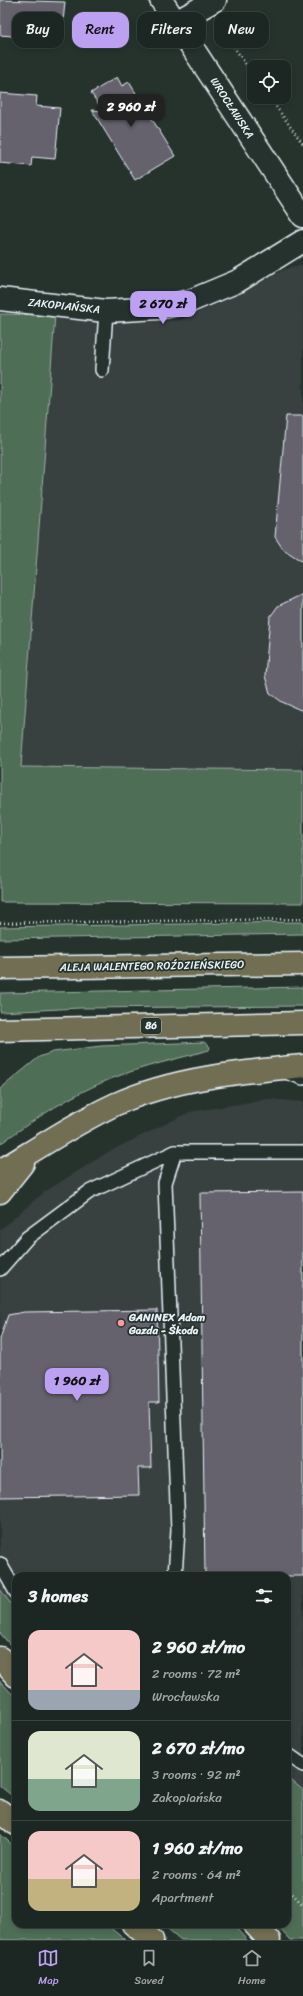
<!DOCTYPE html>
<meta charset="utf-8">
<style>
:root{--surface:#1c2622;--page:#252e2a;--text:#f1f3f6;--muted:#a0a5a5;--line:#3a4340;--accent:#bca0f2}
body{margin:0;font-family:Sriracha,sans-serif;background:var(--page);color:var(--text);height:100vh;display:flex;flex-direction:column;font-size:15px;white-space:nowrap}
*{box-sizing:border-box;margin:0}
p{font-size:13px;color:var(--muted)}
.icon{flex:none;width:22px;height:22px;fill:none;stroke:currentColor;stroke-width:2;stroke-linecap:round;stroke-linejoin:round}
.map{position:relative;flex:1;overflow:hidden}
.sheet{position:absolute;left:12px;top:1572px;width:279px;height:356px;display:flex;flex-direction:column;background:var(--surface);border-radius:12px;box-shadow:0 2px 6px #0003,0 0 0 1px var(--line)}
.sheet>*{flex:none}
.hud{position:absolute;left:12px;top:12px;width:279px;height:36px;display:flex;gap:8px}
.controls{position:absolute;left:247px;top:60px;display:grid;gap:8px}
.controls a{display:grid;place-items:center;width:44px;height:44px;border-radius:8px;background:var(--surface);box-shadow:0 2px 6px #0003,0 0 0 1px var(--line);font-size:20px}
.price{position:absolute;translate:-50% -34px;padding:0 9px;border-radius:8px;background:var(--accent);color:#111;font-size:13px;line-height:26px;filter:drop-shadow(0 1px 2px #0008)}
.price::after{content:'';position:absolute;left:50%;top:24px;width:12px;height:9px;margin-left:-6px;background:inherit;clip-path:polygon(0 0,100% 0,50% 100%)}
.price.active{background:#222;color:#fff}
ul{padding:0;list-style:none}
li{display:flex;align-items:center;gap:12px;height:100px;padding:0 16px}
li+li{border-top:1px solid var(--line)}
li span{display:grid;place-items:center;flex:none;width:112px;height:80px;border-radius:12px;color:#555}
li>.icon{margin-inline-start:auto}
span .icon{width:48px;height:48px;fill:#fffc;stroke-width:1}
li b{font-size:17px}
h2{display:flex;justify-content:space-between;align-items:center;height:48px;padding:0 16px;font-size:17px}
.pill{padding:0 14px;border-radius:12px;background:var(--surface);box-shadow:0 2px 6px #0003,0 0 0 1px var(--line);font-size:14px;line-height:36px}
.pill.active{background:var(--accent);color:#111}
.tab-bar{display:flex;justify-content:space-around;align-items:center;height:56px;border-top:1px solid var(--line);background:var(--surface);font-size:11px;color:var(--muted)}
.tab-bar a{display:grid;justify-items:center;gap:2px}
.tab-bar .active{color:var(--accent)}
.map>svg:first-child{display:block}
.built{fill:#394140}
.green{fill:#506e56;stroke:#9cb0a7}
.building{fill:#65626e;stroke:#e8f1f8}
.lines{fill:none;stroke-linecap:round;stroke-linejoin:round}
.lane-casing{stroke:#e8f1f8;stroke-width:16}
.street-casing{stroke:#e8f1f8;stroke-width:25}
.primary-casing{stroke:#e8f1f8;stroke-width:25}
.highway-casing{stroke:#e8f1f8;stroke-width:25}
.path{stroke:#e8f1f8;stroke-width:2.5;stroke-dasharray:1 3;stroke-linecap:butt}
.lane{stroke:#26332d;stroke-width:13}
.street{stroke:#26332d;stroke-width:22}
.primary{stroke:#726e52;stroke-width:22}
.highway{stroke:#726e52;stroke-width:22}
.poi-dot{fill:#ff9aa2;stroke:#26332d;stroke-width:1.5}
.labels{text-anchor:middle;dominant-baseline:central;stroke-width:3.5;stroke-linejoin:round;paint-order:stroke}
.shield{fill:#26332d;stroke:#aeb8bb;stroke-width:1}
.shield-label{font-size:10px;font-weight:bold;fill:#e8f1f8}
.street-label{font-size:11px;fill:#e8f1f8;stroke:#26332d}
.poi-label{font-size:11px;font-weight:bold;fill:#e8f1f8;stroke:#26332d;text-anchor:start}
</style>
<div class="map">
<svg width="303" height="1940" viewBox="0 0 303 1940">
<rect width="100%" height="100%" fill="#26332d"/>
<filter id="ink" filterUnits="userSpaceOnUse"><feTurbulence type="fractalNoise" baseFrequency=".025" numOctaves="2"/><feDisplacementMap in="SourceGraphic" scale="8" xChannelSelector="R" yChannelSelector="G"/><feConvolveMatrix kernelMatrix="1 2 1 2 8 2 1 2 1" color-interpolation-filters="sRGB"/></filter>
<g filter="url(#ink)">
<path class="built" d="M303,265V770L21,767L55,315L146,322L180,320L224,301L283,270L294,266Z
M268,1099L303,1102V1790L287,1777V1576H16V1611L0,1589V1230L43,1193L108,1152L190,1112Z"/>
<path class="green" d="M0,314L55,315L21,767L303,770V903L0,902Z
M303,922V934L0,939V927Z
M303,987V1006L80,1008L0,1012V993Z
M204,1042L210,1047L209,1050C177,1059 144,1066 113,1078C72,1094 36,1118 0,1144V1089L39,1057L53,1052L101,1046Z
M0,1589L16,1611V1652L0,1633Z
M0,1681L16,1698V1799L0,1786Z
M287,1777L303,1790V1940H290L275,1924H287Z
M0,1834L16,1848V1924H106L125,1940H0Z
M162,1924H232L247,1940H181Z"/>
<path class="building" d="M0,0L65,2L62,32L37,30L36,38L0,35Z
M117,77L122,86L129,82L175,156L135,180L92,110L103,111L91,93Z
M0,93L37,96L36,106L60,108L55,159L32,157L31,166L0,163Z
M286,416H303V562L283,549L275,537Z
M303,594V711L282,702L270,693L265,676L270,617L278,606Z
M303,1192V1576H205L200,1193Z
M157,1310L159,1402H149L151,1468H138L139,1495L0,1497V1339L8,1315L24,1312Z"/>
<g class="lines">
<g class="lane-casing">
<path id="lane" d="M102,370L106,311
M283,1071L303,1078
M175,1152L165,1183L178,1530L175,1576
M0,1269L27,1238L89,1192L175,1152H303
M0,1564L16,1592
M287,1754L303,1765"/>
</g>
<g class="street-casing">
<path id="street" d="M161,0L303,216
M176,22L215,0
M0,299L106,311L159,308L190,301L238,281L303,241"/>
</g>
<g class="primary-casing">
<path id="primary" d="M0,1811L16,1824
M133,1924L152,1940"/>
</g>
<g class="highway-casing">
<path id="highway" d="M0,968L303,964
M0,1030L303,1023
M0,1171C38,1148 75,1123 116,1104C174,1078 240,1072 303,1066
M0,1192L23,1163
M0,1658L16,1676
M254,1924L269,1940"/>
</g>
<path class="path" d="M220,27L254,76
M269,97L303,144
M0,923L303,919
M287,1888L303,1905"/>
<use href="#lane" class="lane"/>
<use href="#street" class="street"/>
<use href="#primary" class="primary"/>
<use href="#highway" class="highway"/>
</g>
</g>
<circle class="poi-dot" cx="121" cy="1323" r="4"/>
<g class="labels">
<rect class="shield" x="141" y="1018" width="20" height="16" rx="3"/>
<g class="shield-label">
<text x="151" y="1026">86</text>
</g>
<g class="street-label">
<text transform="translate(232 108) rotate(57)">WROCŁAWSKA</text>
<text transform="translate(64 306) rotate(6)">ZAKOPIAŃSKA</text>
<text transform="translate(152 966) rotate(-1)">ALEJA WALENTEGO ROŹDZIEŃSKIEGO</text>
</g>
<g class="poi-label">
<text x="129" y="1317">GANINEX Adam<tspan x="129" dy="13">Gazda - Škoda</tspan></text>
</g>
</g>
</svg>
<div class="controls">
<a><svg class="icon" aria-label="locate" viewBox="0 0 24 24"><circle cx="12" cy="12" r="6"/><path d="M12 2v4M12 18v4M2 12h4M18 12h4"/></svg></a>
</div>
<b class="price active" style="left:131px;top:128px">2 960 zł</b>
<b class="price" style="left:163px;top:325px">2 670 zł</b>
<b class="price" style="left:77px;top:1402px">1 960 zł</b>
<div class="hud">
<a class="pill">Buy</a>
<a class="pill active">Rent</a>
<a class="pill">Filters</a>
<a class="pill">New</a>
</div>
<section class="sheet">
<h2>3 homes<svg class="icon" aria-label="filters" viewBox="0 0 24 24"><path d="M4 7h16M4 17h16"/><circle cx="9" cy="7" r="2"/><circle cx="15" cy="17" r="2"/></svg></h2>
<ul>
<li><span style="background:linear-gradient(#f6c9c9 75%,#9aa5b1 0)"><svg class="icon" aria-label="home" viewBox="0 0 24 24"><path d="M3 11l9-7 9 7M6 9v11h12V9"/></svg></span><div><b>2 960 zł/mo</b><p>2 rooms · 72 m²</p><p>Wrocławska</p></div></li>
<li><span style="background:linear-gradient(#dfe7d0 60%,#7fa58c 0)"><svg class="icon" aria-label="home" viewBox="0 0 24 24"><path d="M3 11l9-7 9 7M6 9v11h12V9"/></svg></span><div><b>2 670 zł/mo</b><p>3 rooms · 92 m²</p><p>Zakopiańska</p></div></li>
<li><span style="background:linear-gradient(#f6c9c9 60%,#c2b280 0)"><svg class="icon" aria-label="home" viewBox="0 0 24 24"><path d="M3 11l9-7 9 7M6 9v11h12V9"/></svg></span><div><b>1 960 zł/mo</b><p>2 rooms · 64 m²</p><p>Apartment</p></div></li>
</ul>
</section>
</div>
<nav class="tab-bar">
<a class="active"><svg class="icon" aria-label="map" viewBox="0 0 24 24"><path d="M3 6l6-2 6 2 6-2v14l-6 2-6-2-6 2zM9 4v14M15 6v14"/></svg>Map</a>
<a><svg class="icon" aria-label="saved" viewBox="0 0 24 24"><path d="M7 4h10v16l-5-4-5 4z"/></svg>Saved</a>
<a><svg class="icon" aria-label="home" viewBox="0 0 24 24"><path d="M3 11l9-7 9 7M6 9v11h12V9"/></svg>Home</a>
</nav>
